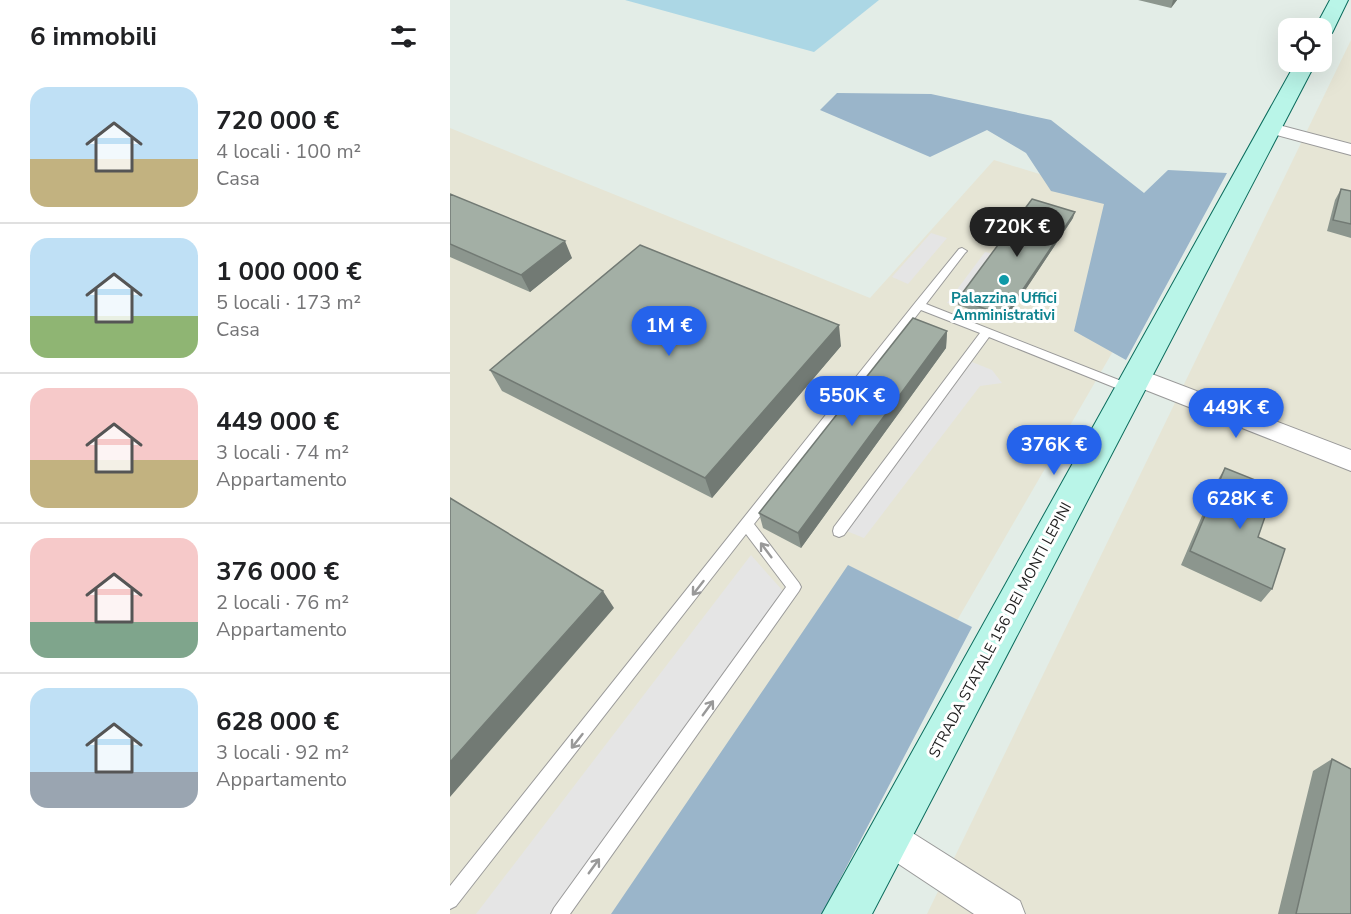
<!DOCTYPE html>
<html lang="it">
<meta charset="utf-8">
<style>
:root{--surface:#fff;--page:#f6f6f6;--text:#202124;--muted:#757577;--line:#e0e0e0;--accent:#2563eb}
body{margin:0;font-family:"Nunito Sans",sans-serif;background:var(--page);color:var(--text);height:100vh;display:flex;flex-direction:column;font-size:22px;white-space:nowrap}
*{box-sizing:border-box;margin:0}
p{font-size:20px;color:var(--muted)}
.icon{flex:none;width:33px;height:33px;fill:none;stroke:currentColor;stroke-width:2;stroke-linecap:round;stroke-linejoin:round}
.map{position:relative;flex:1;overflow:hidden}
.details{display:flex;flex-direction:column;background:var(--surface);width:450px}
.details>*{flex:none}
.fabs{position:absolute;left:828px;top:18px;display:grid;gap:12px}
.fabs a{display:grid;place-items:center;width:54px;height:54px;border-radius:12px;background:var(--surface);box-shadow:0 6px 24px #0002;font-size:30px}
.price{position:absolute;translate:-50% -51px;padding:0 14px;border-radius:21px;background:var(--accent);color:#fff;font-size:20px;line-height:39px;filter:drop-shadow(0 2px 3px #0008)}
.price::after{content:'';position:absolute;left:50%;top:36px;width:18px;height:14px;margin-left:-9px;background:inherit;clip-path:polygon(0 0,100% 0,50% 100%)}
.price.on{background:#222;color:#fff}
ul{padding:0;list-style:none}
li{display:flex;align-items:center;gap:18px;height:150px;padding:0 30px}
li+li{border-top:2px solid var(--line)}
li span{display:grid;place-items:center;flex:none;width:168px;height:120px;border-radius:18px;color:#555}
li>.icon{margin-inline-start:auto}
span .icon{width:72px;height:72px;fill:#fffc;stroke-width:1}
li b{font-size:26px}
h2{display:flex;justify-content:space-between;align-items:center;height:72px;padding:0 30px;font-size:26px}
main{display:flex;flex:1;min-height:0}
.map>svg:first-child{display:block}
.industrial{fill:#e6e5d5}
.grass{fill:#acd7e5}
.forest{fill:#9ab5ca}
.parking{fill:#e5e5e5}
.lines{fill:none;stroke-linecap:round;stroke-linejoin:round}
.lane-casing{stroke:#9a9a9a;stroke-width:2}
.street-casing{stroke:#9a9a9a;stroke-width:2}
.secondary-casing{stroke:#0b6c5d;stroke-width:2}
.lane{fill:#fff;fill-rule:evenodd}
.street{fill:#fff;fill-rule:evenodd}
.secondary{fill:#b9f5e8;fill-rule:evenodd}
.wall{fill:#8c968e}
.shaded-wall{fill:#727a74}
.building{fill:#a3afa5;stroke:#727a74;stroke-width:1.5}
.oneway{stroke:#999}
.culture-dot{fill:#0f9aa8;stroke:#fff;stroke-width:2}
.labels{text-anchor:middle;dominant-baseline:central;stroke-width:6;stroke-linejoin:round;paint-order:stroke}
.culture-label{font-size:15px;font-weight:bold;fill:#0d838f;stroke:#fff}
.street-label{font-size:15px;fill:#1d1d1d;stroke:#fff}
</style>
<main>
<section class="details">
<h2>6 immobili<svg class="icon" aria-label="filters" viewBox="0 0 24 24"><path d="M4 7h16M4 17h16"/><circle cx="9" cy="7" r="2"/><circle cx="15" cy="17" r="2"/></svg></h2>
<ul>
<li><span style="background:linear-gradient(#bfe0f5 60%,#c2b280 0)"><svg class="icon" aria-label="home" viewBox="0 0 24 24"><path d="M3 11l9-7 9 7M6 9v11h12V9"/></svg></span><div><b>720 000 €</b><p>4 locali · 100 m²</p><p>Casa</p></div></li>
<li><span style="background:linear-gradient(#bfe0f5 65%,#8fb573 0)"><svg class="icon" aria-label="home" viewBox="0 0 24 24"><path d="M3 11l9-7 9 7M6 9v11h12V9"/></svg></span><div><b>1 000 000 €</b><p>5 locali · 173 m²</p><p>Casa</p></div></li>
<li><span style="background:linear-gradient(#f6c9c9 60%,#c2b280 0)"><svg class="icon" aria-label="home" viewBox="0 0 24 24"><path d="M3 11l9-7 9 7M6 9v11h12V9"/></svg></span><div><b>449 000 €</b><p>3 locali · 74 m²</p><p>Appartamento</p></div></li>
<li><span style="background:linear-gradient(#f6c9c9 70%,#7fa58c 0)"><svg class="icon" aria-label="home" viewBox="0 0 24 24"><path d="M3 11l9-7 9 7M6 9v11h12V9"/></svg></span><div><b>376 000 €</b><p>2 locali · 76 m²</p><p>Appartamento</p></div></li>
<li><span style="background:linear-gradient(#bfe0f5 70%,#9aa5b1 0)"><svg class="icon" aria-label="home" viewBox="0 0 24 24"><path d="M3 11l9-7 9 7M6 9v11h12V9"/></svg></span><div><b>628 000 €</b><p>3 locali · 92 m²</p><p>Appartamento</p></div></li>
</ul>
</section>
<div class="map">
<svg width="901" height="914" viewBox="0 0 901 914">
<rect width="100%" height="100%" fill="#e3ede7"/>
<path class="industrial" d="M901,40V914H477Z
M0,128L420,298L544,160L739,220L337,914H0Z"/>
<path class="grass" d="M175,0H429L364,52Z"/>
<path class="forest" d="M387,93L481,94L601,120L694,193L718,170L777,173L676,360L624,331L654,204L601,191L576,153L537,130L480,157L370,110Z
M398,565L522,627L388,883L416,914H161Z"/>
<path class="parking" d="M481,233L497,238L458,284L442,277Z
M535,252L545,254L508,305L497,303Z
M522,362L542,370L552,383L530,386L414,538L394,530Z
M301,555L341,600L103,914H26Z"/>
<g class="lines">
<g class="lane-casing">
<path id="lane" d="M512,248L517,251L515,253L476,304L684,386L686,389L684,392H676L539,337L394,535L389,537L384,535L383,531L384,527L530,333L471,310L304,524L349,583L351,587L349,591L120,914H101L104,908L336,587L296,534L6,906L0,909V886L465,303L509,249Z"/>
</g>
<g class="street-casing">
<path id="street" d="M821,123L901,144V155L815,132L812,128Z
M686,368L901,450V471L678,383L674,377L678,371Z
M438,820L450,825L570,901L575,914H524L426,849L421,837L426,825Z"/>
</g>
<g class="secondary-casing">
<path id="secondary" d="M880,0H898L882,33L872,39V28H865Z
M846,62H866L422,914H372Z"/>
</g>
<use href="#lane" class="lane"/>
<use href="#street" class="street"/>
<use href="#secondary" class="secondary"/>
</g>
<path class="wall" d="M688,0H727L721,8Z
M891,189L901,191V238L877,231L885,200Z
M0,194L122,258L80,292L0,257Z
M623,218L554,322L508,305V299Z
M497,331L496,348L351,548L313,528L309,513Z
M391,346L262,498L52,391L40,370Z
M775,468L808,537L822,589L811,602L731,565L766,483Z
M882,759L901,914H828L863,771Z"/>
<path class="shaded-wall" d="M723,0H727L721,8Z
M625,212L623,218L554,322L555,316Z
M115,241L122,258L80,292L71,275Z
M389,325L391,346L262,498L255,478Z
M497,331L496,348L351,548L348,533Z
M153,591L164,608L0,797V762Z"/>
<path class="building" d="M891,189L901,191V224L883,220Z
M0,194L115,241L71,275L0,244Z
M582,199L625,212L555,316L508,299Z
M190,245L389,325L255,478L40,370Z
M463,318L497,331L348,533L309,513Z
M775,468L825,488L808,537L835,549L822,589L740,551Z
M0,498L153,591L0,762Z
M882,759L901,769V914H846Z"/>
<defs><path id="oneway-shaft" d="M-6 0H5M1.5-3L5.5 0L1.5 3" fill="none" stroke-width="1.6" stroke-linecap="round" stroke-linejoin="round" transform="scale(1.5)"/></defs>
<g class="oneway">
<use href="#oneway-shaft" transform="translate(316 550) rotate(-127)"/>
<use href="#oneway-shaft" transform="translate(248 588) rotate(128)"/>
<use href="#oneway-shaft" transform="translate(258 708) rotate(-54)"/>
<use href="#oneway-shaft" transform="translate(127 741) rotate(128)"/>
<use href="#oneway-shaft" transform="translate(144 866) rotate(-54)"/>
</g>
<circle class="culture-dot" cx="554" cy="280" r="6"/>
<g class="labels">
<g class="culture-label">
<text x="554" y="298">Palazzina Uffici<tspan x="554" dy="17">Amministrativi</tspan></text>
</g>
<g class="street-label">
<text transform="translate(550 630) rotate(-62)">STRADA STATALE 156 DEI MONTI LEPINI</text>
</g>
</g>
</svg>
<div class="fabs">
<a><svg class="icon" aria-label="locate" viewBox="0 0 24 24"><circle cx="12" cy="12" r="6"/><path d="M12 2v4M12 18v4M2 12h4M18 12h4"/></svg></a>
</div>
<b class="price on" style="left:567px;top:258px">720K €</b>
<b class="price" style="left:219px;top:357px">1M €</b>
<b class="price" style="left:402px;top:427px">550K €</b>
<b class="price" style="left:786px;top:439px">449K €</b>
<b class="price" style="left:604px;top:476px">376K €</b>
<b class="price" style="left:790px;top:530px">628K €</b>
</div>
</main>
